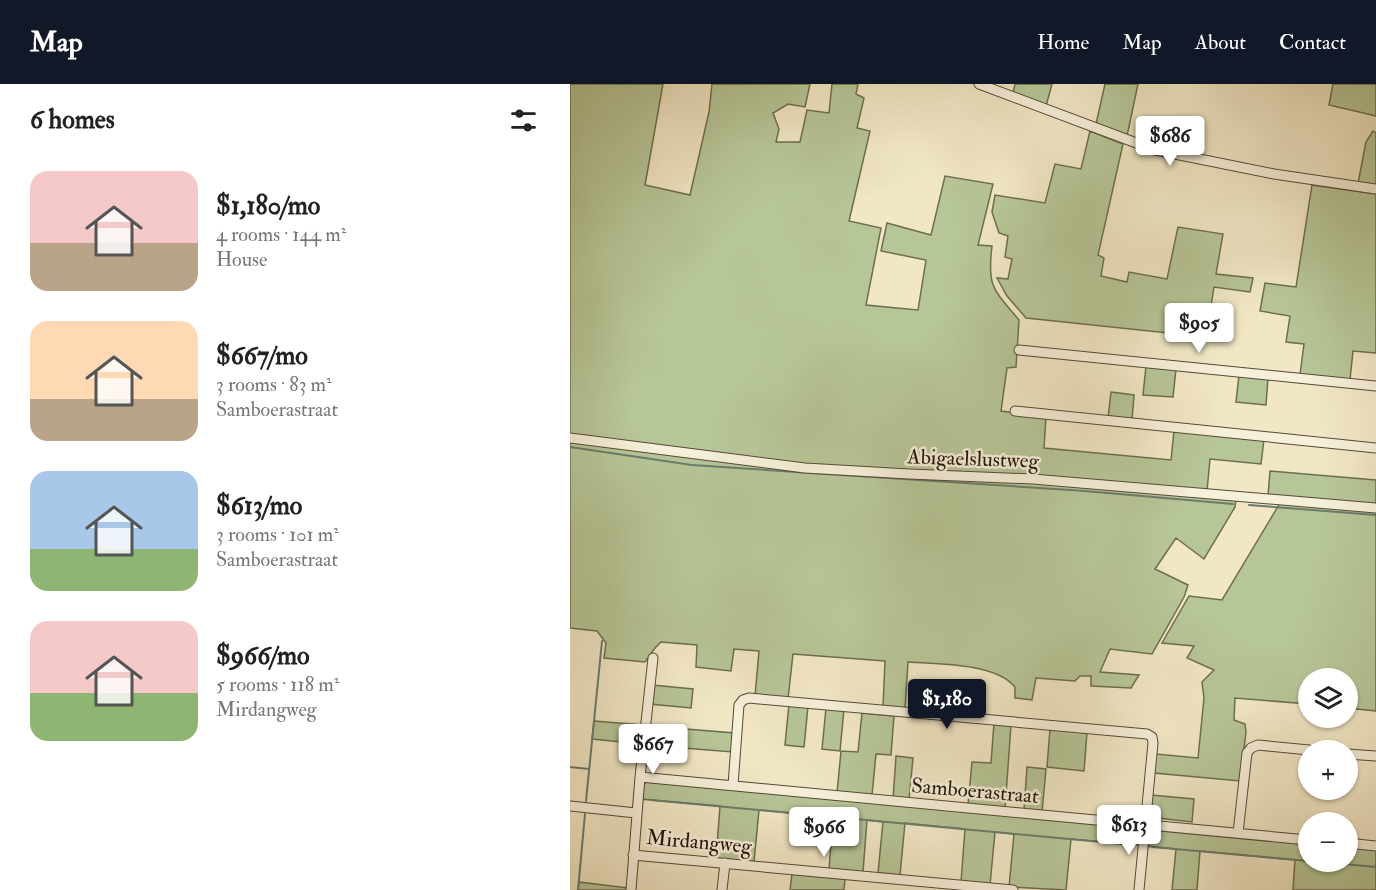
<!DOCTYPE html>
<meta charset="utf-8">
<style>
:root{--surface:#fff;--page:#f2f2f2;--text:#222;--muted:#767676;--accent:#111827}
body{margin:0;font-family:"IM FELL Double Pica",serif;background:var(--page);color:var(--text);height:100vh;display:flex;flex-direction:column;font-size:22px;white-space:nowrap}
*{box-sizing:border-box;margin:0}
p{font-size:20px;color:var(--muted)}
.icon{flex:none;width:33px;height:33px;fill:none;stroke:currentColor;stroke-width:2;stroke-linecap:round;stroke-linejoin:round}
.map{position:relative;flex:1;overflow:hidden}
.drawer{display:flex;flex-direction:column;background:var(--surface);width:570px}
.drawer>*{flex:none}
.buttons{position:absolute;left:728px;top:584px;display:grid;gap:12px}
.buttons a{display:grid;place-items:center;width:60px;height:60px;border-radius:50%;background:var(--surface);box-shadow:0 2px 4px #0004;font-size:30px}
.price{position:absolute;translate:-50% -51px;padding:0 14px;border-radius:6px;background:#fff;color:#222;font-size:20px;line-height:39px;filter:drop-shadow(0 2px 3px #0008)}
.price::after{content:'';position:absolute;left:50%;top:36px;width:18px;height:14px;margin-left:-9px;background:inherit;clip-path:polygon(0 0,100% 0,50% 100%)}
.price.selected{background:var(--accent);color:#fff}
ul{padding:0;list-style:none}
li{display:flex;align-items:center;gap:18px;height:150px;padding:0 30px}
li span{display:grid;place-items:center;flex:none;width:168px;height:120px;border-radius:18px;color:#555}
li>.icon{margin-inline-start:auto}
span .icon{width:72px;height:72px;fill:#fffc;stroke-width:1}
li b{font-size:26px}
h2{display:flex;justify-content:space-between;align-items:center;height:72px;padding:0 30px;font-size:26px}
header{display:flex;align-items:center;gap:36px;box-sizing:border-box;height:84px;padding:0 30px;background:var(--accent);color:#fff}
header strong{font-size:28px}
nav{display:flex;gap:33px;margin-inline-start:auto;font-size:21px}
main{display:flex;flex:1;min-height:0}
.map>svg:first-child{display:block}
.grass{fill:#b7c697;stroke:#6c6e4f;stroke-width:1.5}
.lines{fill:none;stroke-linecap:round;stroke-linejoin:round}
.stream{stroke:#6a7c6d;stroke-width:2}
.minor-casing{stroke:#544a36;stroke-width:11}
.minor{stroke:#f6efd9;stroke-width:9}
.labels{text-anchor:middle;dominant-baseline:central;stroke-width:5;stroke-linejoin:round;paint-order:stroke}
.street-label{font-size:21px;fill:#201607;stroke:#f6efd9}
</style>
<header>
<strong>Map</strong>
<nav><a>Home</a><a>Map</a><a>About</a><a>Contact</a></nav>
</header>
<main>
<section class="drawer">
<h2>6 homes<svg class="icon" aria-label="filters" viewBox="0 0 24 24"><path d="M4 7h16M4 17h16"/><circle cx="9" cy="7" r="2"/><circle cx="15" cy="17" r="2"/></svg></h2>
<ul>
<li><span style="background:linear-gradient(#f6c9c9 60%,#b9a48a 0)"><svg class="icon" aria-label="home" viewBox="0 0 24 24"><path d="M3 11l9-7 9 7M6 9v11h12V9"/></svg></span><div><b>$1,180/mo</b><p>4 rooms · 144 m²</p><p>House</p></div></li>
<li><span style="background:linear-gradient(#ffd9b3 65%,#b9a48a 0)"><svg class="icon" aria-label="home" viewBox="0 0 24 24"><path d="M3 11l9-7 9 7M6 9v11h12V9"/></svg></span><div><b>$667/mo</b><p>3 rooms · 83 m²</p><p>Samboerastraat</p></div></li>
<li><span style="background:linear-gradient(#a9c7e8 65%,#8fb573 0)"><svg class="icon" aria-label="home" viewBox="0 0 24 24"><path d="M3 11l9-7 9 7M6 9v11h12V9"/></svg></span><div><b>$613/mo</b><p>3 rooms · 101 m²</p><p>Samboerastraat</p></div></li>
<li><span style="background:linear-gradient(#f6c9c9 60%,#8fb573 0)"><svg class="icon" aria-label="home" viewBox="0 0 24 24"><path d="M3 11l9-7 9 7M6 9v11h12V9"/></svg></span><div><b>$966/mo</b><p>5 rooms · 118 m²</p><p>Mirdangweg</p></div></li>
</ul>
</section>
<div class="map">
<svg width="806" height="806" viewBox="0 0 806 806">
<rect width="100%" height="100%" fill="#f1e7c5"/>
<filter id="stains"><feTurbulence type="fractalNoise" baseFrequency=".00333" numOctaves="4"/><feColorMatrix values="0 0 0 0 .2 0 0 0 0 .09 0 0 0 0 .02 0 0 0 .5 -.17"/></filter>
<radialGradient id="worn" r=".72"><stop offset=".6" stop-color="#630" stop-opacity="0"/><stop offset="1" stop-color="#630" stop-opacity=".3"/></radialGradient>
<path class="grass" d="M0,0H93L75,101L120,111L139,28L142,0H240L235,23L218,20L203,29L209,45L206,58H230L237,26L259,29L262,0H288L286,10L294,14L287,44L300,47L279,137L311,144L296,221L348,226L356,176L311,167L317,139L361,151L375,92L423,100L408,161L422,162C417,203 423,205 449,236L446,283L437,284L431,327L476,333L474,364L601,376L604,347L694,355L691,380L640,375L637,407L235,382L0,350Z
M445,0H482L476,22L443,9Z
M535,0H568L557,52L526,40Z
M763,0H806V32L759,21Z
M520,47L553,60L528,171L534,174L531,192L557,198L559,188L597,195L608,143L653,150L646,190L683,194L680,208L644,203L636,253L456,234L437,212L427,194L438,195L442,175L435,173L438,152L429,149L422,128L425,111L475,119L485,80L511,85Z
M803,47L806,49V101L788,99L796,58Z
M742,101L806,110V269L783,267L780,296L730,291L734,260L716,258L720,232L690,227L695,199L726,203Z
M576,282L606,285L603,313L573,311Z
M669,291L698,294L696,321L666,318Z
M541,308L564,311L562,336L538,334Z
M0,356L121,373L463,397L666,416L665,423L634,475L606,454L585,485L618,501L614,513L582,570L540,565L530,588L569,591L561,604L521,602V592H510L505,597L466,594L462,616L445,614V603C426,579 368,580 338,578L335,625L313,623L315,577L223,570L218,615L185,612L189,567L164,565L161,587L126,583L127,561L91,558L85,564L75,578L34,574L36,559L27,547L0,544Z
M700,387L806,396V422L698,412Z
M710,419L806,427V627L777,624V594H738V620L665,614L664,636L675,640L676,648L670,697L584,689L586,670L628,674L634,614L632,598L644,586L617,574L624,562L592,559L619,512L652,516Z
M82,601L123,605L121,624L80,620Z
M219,620L238,622L234,663L215,661Z
M256,624L274,625L270,667L252,665Z
M292,629L324,632L321,671L306,670L302,711L267,709L271,667L288,668Z
M24,637L73,641L71,660L22,655Z
M424,639L441,641L435,725L398,721L402,678L421,679Z
M78,642L165,649L163,668L76,661Z
M480,645L517,648L514,687L477,683Z
M326,672L343,674L339,716L323,715Z
M457,683L476,685L472,728L454,726Z
M76,698L563,743L568,745L570,751L569,761L501,755L496,806L439,803L444,750L425,748L420,801L391,798L395,745L335,739L330,791L308,789L313,738L297,736L293,788L259,785L263,733L189,726L184,778L146,774L150,722L70,715L73,701Z
M581,711L624,715L622,738L579,733Z
M581,745L738,759V777H777V763L806,766V806H723L725,776L630,767L627,806H602L606,765L575,762L578,747Z
M222,790L275,795L274,806H220Z
M9,798L59,804L58,806H8Z"/>
<g class="lines">
<path class="stream" d="M0,363L122,381L515,407L663,420
M679,421L806,431
M0,683L19,685
M81,716L563,761
M16,717L32,557
M583,763L738,777
M742,777L806,783
M8,806L15,730"/>
<g class="minor-casing">
<path id="minor" d="M409,0L585,66L704,90L806,105
M449,266L806,302
M445,327L806,364
M0,354L235,384L339,390L463,395L806,424
M777,670L806,672
M70,693L738,756
M163,701L169,621L173,616L179,614L577,650L582,653L583,659L569,806
M0,722L66,729
M668,749L677,669L681,664L688,661L739,666
M777,759L806,762
M63,771L443,806
M61,806L70,693L83,574
M152,806L155,779"/>
</g>
<use href="#minor" class="minor"/>
</g>
<g class="labels">
<g class="street-label">
<text transform="translate(403 375) rotate(2)">Abigaelslustweg</text>
<text transform="translate(405 707) rotate(5)">Samboerastraat</text>
<text transform="translate(129 758) rotate(5)">Mirdangweg</text>
</g>
</g>
<rect width="100%" height="100%" filter="url(#stains)"/>
<rect width="100%" height="100%" fill="url(#worn)"/>
</svg>
<div class="buttons">
<a><svg class="icon" aria-label="layers" viewBox="0 0 24 24"><path d="M12 4l9 5-9 5-9-5zM3 14l9 5 9-5"/></svg></a>
<a>+</a>
<a>−</a>
</div>
<b class="price" style="left:600px;top:83px">$686</b>
<b class="price" style="left:629px;top:270px">$905</b>
<b class="price selected" style="left:377px;top:646px">$1,180</b>
<b class="price" style="left:83px;top:691px">$667</b>
<b class="price" style="left:559px;top:772px">$613</b>
<b class="price" style="left:254px;top:774px">$966</b>
</div>
</main>
